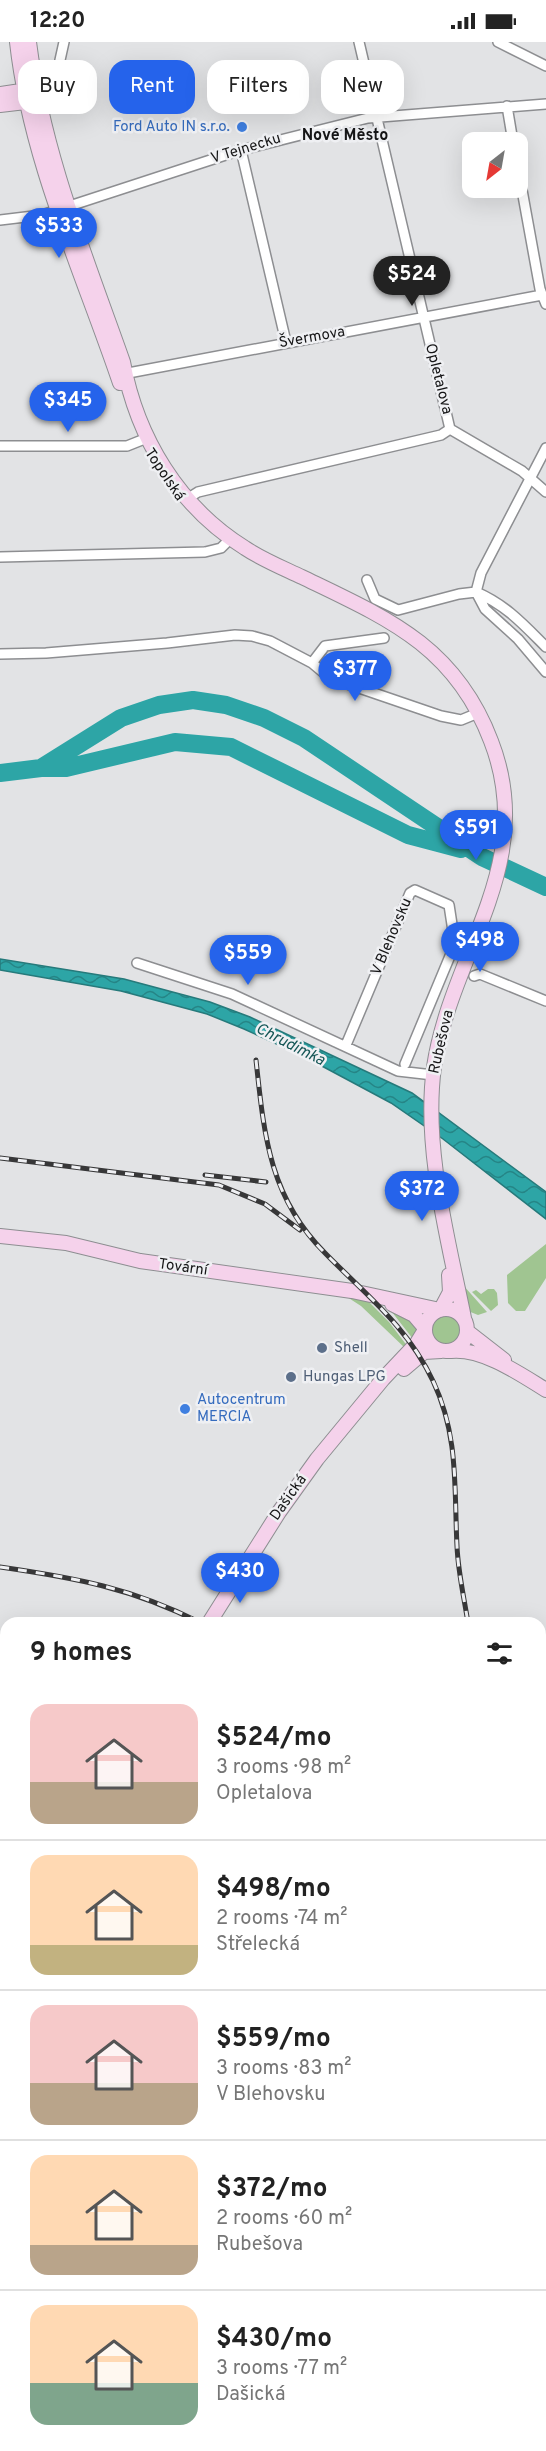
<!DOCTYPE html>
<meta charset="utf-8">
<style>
:root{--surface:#fff;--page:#f6f6f6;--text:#222;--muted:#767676;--line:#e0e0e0;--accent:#2563eb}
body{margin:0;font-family:Overpass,sans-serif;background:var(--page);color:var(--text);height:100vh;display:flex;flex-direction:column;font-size:22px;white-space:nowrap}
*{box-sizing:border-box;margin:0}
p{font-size:20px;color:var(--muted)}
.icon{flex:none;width:33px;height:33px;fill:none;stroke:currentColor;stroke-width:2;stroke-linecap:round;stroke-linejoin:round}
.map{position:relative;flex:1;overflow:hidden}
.sheet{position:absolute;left:0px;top:1575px;width:546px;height:834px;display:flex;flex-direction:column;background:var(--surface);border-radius:18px 18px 0 0;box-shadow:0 6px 24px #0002}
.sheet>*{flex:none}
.banner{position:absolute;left:18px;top:18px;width:510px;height:54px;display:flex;gap:12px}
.needle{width:39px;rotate:211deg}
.controls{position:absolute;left:462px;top:90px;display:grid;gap:12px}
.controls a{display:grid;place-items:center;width:66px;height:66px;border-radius:12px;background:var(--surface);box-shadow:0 6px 24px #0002;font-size:30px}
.price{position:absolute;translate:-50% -51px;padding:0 14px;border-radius:21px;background:var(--accent);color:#fff;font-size:20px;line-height:39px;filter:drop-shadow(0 2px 3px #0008)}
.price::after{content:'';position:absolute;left:50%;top:36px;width:18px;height:14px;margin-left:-9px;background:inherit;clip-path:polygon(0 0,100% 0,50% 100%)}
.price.active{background:#222;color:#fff}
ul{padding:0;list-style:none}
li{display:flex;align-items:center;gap:18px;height:150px;padding:0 30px}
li+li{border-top:2px solid var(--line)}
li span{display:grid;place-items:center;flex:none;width:168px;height:120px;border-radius:18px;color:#555}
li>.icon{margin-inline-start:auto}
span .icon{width:72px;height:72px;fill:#fffc;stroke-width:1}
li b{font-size:26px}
h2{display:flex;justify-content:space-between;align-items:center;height:72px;padding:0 30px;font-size:26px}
.pill{padding:0 21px;border-radius:18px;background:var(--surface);box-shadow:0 6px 24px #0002;font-size:21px;line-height:54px}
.pill.active{background:var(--accent);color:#fff}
.status{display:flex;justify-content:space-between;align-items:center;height:42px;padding:0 30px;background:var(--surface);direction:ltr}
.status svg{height:16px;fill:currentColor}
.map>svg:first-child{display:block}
.green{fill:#a0c591}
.water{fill:url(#water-waves);stroke:#267a7b;stroke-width:1.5}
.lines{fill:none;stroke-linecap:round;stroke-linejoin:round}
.river{stroke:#2da5a6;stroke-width:18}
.street-casing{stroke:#8d8e91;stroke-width:12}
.secondary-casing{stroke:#8d8e91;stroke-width:16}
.street{stroke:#fff;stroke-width:9}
.secondary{stroke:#f5d2eb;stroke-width:14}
.rail-casing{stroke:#373738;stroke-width:5}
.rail{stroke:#eff0f3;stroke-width:3;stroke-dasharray:9;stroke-linecap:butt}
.shop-dot{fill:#3f7fe0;stroke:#eff0f3;stroke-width:2}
.service-dot{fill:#5c6f8a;stroke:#eff0f3;stroke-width:2}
.labels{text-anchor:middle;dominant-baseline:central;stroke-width:5;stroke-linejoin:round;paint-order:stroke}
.shop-label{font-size:15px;fill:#366cbe;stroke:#eff0f3;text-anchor:end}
.street-label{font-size:15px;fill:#161617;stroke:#eff0f3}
.service-label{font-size:15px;fill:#4e5e75;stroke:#eff0f3;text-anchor:start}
.neighbourhood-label{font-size:16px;font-weight:bold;fill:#161617;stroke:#eff0f3}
.water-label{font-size:16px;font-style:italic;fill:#165757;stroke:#eff0f3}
</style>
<div class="status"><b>12:20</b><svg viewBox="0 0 49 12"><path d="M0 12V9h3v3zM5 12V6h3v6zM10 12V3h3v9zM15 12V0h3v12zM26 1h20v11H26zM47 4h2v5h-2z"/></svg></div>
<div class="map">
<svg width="546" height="2409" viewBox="0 0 546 2409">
<defs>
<pattern id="water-waves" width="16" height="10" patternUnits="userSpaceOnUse" patternTransform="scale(1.5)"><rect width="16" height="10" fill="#2da5a6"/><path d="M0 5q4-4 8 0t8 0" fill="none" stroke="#258586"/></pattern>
</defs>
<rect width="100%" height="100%" fill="#e2e3e5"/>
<path class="green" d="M546,1202V1236L525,1269H516L508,1261L507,1233Z
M463,1243L487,1270L478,1273L468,1269Z
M488,1247H494L497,1251L498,1263L491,1269L472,1250L476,1248L481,1252Z
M344,1253L368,1259L389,1280L408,1305L406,1307L361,1264Z
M388,1265L407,1273L417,1287L413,1297Z
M432 1288a14 14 0 1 1 28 0a14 14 0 1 1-28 0Z"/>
<path class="water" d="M0,917L124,937L210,960L250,975L412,1051L546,1150V1177L443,1097L391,1061L305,1015L244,987L207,972L121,949L0,928Z"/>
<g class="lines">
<path class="river" d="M41,726H66L175,700L231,705L408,793L461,807
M0,731L41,726L121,676L159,663L193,658L226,663L264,676L304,696L482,815L546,845"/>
<g class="street-casing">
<path id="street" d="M359,0L450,387L522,429L546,450
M498,0L546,24
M60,18L64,0
M507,64L513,100
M241,108L286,300
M518,126L540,247L546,262
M0,178L42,173L241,108L368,76L546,62
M123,332L542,253
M0,404H127L147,396
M546,406L481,531L476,550C506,563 523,582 546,605
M187,457L198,450L441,393L450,387
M0,515L205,510L221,506L230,497
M367,538L375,557L398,568L459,552L476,550L485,567L518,597L546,630
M0,612L46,611L167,601L235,593L252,594L270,599L312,621L330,636L441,674L461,678L478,671
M312,621L325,604L384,596
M137,921L232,952L398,1029L433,1033
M474,934L480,932L546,959
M346,1003L410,851L415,848L449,863L455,902L405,1022"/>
</g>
<g class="secondary-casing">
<path id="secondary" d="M17,0C30,118 82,229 120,341
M29,0C43,111 86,215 123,320C137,396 179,465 245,506C263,518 283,526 302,535C387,576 455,604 491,699C539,822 451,910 434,1025C423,1106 448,1196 464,1276
M0,52L34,47
M0,63L34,59
M0,1194L66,1201L140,1219L352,1249L440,1268
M392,1262L414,1273L425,1286
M425 1288a21 21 0 1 1 42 0a21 21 0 1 1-42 0Z
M441,1267L450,1250L449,1233
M468,1290L504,1318
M451,1309C483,1306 520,1332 546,1348
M404,1327L424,1310L441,1309
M209,1581L279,1470L317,1417L383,1337L417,1301L425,1288
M0,1938L6,1928"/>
</g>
<use href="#street" class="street"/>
<use href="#secondary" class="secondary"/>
<g class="rail-casing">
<path id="rail" d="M256,1018C264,1092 269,1155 325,1211C366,1253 407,1284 433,1339C459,1394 454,1446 457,1504C458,1530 464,1555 468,1581
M0,1116L219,1143L265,1162L300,1188
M205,1133L266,1140
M0,1525C76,1536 132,1546 201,1581
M540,1722L546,1727
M540,1756L546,1759"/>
</g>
<use href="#rail" class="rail"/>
</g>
<g class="shop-dot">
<circle cx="242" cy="85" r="6"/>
<circle cx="185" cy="1367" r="6"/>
</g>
<g class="service-dot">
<circle cx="322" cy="1306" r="6"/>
<circle cx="291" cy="1335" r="6"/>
</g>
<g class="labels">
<g class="shop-label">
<text x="230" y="85">Ford Auto IN s.r.o.</text>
<text x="197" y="1358" text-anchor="start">Autocentrum<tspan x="197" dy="17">MERCIA</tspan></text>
</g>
<g class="street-label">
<text transform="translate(246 107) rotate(-17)">V Tejnecku</text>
<text transform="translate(312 296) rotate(-10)">Švermova</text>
<text transform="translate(438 337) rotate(76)">Opletalova</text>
<text transform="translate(164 433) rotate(56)">Topolská</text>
<text transform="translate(392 895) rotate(-67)">V Blehovsku</text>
<text transform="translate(442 1000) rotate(-77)">Rubešova</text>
<text transform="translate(183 1226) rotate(8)">Tovární</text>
<text transform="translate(289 1456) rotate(-55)">Dašická</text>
</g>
<g class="service-label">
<text x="334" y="1306">Shell</text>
<text x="303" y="1335">Hungas LPG</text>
</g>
<g class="neighbourhood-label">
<text x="345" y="94">Nové Město</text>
</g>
<g class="water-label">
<text transform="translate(290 1003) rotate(27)">Chrudimka</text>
</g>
</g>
</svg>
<div class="controls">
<a><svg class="needle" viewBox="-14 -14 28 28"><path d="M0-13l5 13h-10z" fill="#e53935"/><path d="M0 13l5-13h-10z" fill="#767676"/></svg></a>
</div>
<b class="price" style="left:59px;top:217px">$533</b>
<b class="price active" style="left:412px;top:265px">$524</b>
<b class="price" style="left:68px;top:391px">$345</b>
<b class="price" style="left:355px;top:660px">$377</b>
<b class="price" style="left:476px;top:819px">$591</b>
<b class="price" style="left:480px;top:931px">$498</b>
<b class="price" style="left:248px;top:944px">$559</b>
<b class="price" style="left:422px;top:1180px">$372</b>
<b class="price" style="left:240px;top:1562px">$430</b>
<div class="banner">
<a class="pill">Buy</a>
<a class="pill active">Rent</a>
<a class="pill">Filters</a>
<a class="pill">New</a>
</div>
<section class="sheet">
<h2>9 homes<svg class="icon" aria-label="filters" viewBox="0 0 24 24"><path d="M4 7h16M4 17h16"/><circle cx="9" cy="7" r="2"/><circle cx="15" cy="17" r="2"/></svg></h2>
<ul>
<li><span style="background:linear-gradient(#f6c9c9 65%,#b9a48a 0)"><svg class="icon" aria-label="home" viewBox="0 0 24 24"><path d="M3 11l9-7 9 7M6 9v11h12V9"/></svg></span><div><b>$524/mo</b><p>3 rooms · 98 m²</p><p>Opletalova</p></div></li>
<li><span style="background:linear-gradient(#ffd9b3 75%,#c2b280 0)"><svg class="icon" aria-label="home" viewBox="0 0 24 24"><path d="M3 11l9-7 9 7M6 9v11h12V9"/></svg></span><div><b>$498/mo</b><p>2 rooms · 74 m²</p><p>Střelecká</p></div></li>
<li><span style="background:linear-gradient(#f6c9c9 65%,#b9a48a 0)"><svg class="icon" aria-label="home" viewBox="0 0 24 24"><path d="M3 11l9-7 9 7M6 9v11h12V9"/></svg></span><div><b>$559/mo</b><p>3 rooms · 83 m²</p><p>V Blehovsku</p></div></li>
<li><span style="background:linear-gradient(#ffd9b3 75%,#b9a48a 0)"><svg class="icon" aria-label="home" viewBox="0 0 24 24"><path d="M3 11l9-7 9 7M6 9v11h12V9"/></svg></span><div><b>$372/mo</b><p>2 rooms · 60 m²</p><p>Rubešova</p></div></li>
<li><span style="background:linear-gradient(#ffd9b3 65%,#7fa58c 0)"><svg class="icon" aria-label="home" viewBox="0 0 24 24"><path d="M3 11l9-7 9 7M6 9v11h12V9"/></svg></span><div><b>$430/mo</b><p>3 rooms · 77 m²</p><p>Dašická</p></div></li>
</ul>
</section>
</div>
